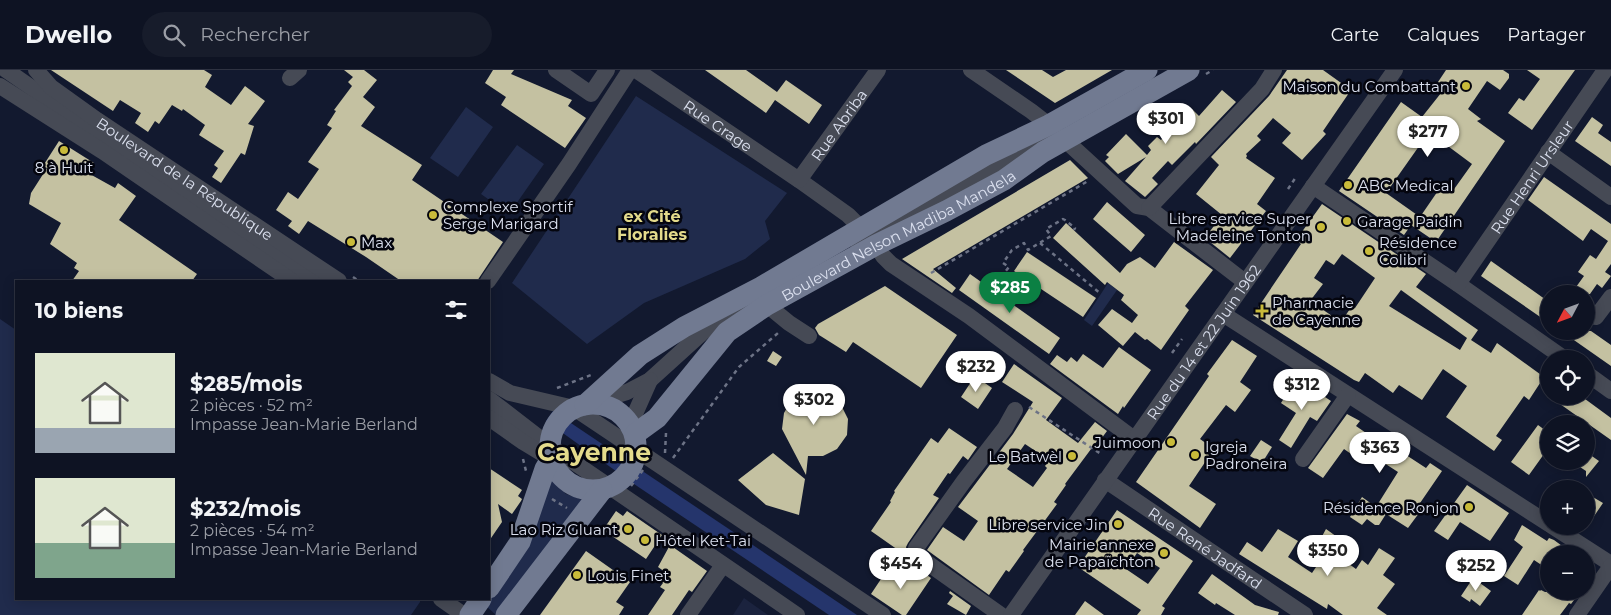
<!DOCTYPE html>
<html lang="fr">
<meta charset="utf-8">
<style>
:root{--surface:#0e1323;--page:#171c2b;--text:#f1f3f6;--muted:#9b9ea6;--line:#2e3241;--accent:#0b8043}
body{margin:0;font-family:Montserrat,sans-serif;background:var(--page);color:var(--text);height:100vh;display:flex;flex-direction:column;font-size:19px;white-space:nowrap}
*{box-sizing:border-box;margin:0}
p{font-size:16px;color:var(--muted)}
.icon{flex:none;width:28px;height:28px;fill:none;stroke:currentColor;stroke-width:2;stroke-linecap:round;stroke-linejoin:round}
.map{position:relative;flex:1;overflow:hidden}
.details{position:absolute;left:15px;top:210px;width:475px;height:320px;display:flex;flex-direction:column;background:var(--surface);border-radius:0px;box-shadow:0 2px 12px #0003,0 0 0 1px var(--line)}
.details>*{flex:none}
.needle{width:32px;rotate:229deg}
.fabs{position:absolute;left:1540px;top:215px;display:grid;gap:10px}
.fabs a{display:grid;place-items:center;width:55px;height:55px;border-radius:50%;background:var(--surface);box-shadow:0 2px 12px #0003,0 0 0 1px var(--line);font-size:25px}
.price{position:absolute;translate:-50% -42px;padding:0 11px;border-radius:18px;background:#fff;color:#222;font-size:16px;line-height:32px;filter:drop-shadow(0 1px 2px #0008)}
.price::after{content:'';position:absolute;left:50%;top:30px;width:15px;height:11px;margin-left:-8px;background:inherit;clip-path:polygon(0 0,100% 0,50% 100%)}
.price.on{background:var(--accent);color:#fff}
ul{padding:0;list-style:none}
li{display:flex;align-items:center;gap:15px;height:125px;padding:0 20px}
li span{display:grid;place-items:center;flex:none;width:140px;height:100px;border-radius:0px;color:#555}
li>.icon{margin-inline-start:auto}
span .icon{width:60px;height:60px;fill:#fffc;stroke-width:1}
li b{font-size:21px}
h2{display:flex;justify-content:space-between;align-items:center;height:60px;padding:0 20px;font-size:21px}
header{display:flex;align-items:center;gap:30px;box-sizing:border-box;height:70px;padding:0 25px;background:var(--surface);border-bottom:1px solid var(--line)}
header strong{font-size:24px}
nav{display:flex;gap:28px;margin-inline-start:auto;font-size:18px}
.search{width:350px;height:45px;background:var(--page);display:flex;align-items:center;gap:12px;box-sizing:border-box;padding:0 18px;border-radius:28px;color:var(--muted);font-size:19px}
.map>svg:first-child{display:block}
.built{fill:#1b233e}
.green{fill:#202b4c}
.water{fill:#25356c}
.building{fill:#c4c1a1;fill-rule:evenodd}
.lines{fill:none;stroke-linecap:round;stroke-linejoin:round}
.path{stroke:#6d7386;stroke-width:2.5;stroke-dasharray:4 4;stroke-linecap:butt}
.minor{stroke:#464a55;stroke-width:16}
.major{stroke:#717a91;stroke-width:21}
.poi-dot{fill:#c9bb3a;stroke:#04050e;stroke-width:2}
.labels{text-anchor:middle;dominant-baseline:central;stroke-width:5;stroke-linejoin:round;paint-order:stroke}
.poi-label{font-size:15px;fill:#dbe0ef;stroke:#04050e;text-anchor:start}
.street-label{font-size:15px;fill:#dbe0ef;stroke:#04050e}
.neighbourhood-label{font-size:16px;font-weight:bold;fill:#e4db8c;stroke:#04050e}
.town-label{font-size:25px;font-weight:bold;fill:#e4db8c;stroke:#04050e}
</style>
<header>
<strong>Dwello</strong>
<div class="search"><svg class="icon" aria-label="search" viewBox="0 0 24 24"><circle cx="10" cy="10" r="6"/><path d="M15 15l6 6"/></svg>Rechercher</div>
<nav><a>Carte</a><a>Calques</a><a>Partager</a></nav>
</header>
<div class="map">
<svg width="1611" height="545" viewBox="0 0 1611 545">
<rect width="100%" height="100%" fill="#12192f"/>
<path class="built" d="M744,528L768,545H733Z"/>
<path class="green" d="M636,26L787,123L765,151L770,169L745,189L644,233L587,274L512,213Z
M466,37L493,57L458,107L430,88Z
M517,75L544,94L509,144L481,124Z
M1108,213L1117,220L1092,256L1084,250Z
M0,249L16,260V529H420V532L411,545H0Z
M551,409L566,424L586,431L496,545L486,536Z"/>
<path class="water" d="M553,341L857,545H829L634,414L546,351Z"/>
<path class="building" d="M51,0H204L212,5L205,17L231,35L245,16L265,31L248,54L254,56L245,85L241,83L221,113L212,107L218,98L214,95L224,81L199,65L205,55L183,39L182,41L172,35L159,54L155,51L148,62L135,53L141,43L120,30L113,41Z
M344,0H364L377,10L363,27L375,37L361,56L422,95L412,110L503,172L477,211H401L366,187L308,151L299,164L288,156L292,151L276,140L288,122L298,129L319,99L308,92L332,58L327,55L336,41L334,40L352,16L348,12L353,7Z
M493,0H514L511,4L572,30L568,36L586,48L565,78L501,35L506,27L485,13Z
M705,0H746L777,22L786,10L822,35L809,54L775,30L766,43Z
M1006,0H1042L1053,7L1066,0H1112L1055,33Z
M1287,0H1323L1351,20L1323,61L1326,64L1302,90L1282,73L1291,63L1273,48L1257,66L1261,70L1246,84L1247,86L1246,88L1275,108L1257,134L1266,141L1230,188L1205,168L1222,145L1196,124L1219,95L1211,87L1269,26Z
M1446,0H1503L1509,4V8L1500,20L1487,11L1468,39L1481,49L1477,51L1505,71L1436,172L1411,155L1404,165L1339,121L1401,32L1422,47L1445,18L1438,12ZM1429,62L1472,94L1452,122L1442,115L1420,147L1386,123Z
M1527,0H1575L1532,60L1508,43L1519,28L1524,31L1540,9Z
M1222,20L1236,32L1196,74L1195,72L1172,95L1168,91L1152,108L1158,114L1145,127L1125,111L1146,87L1118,104L1105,91L1109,87L1106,85L1126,64L1147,85L1151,80L1148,76L1157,67L1161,70L1192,39L1199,46Z
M1592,47L1603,55L1598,63L1611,72V96L1575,71Z
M59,71L94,93L88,103L115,118L118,113L136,126L119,150L197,204L192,211H72L79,201L74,198L77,193L50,174L61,153L29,134L31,123L47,98L43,96Z
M1070,90L1088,108L933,199L956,218L952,223L902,189Z
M1544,107L1611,154V194L1605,202L1611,206L1602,218L1597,214L1590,224H1571L1584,206L1578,202L1590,185L1596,189L1608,171L1591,159L1583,171L1528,130Z
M1107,132L1145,165L1131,182L1093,149Z
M1322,134L1426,204L1416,217L1478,260L1471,270L1491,283L1497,273L1544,307L1529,330L1524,326L1496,366L1502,370L1494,381L1446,347L1467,316L1443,299L1422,330L1399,315L1393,323L1365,303L1359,312L1354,310L1253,245L1301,174L1296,170ZM1342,184L1375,208L1355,238L1352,236L1341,252L1310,231L1323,214L1314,208L1326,190L1334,195ZM1401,220L1467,268L1460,280L1389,236Z
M1066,153L1120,203L1127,194L1140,187L1155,198L1174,172L1213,200L1185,236L1189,240L1161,280L1147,269L1145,270L1135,262L1123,276L1098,255L1112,239L1132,253L1138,245L1121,230L1124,225L1107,212L1105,215L1053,168Z
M1027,182L1096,228L1083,247L1014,201Z
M1491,191L1549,232V253L1481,206Z
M970,204L1060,268L1049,284L959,220Z
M885,216L957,265L921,318L853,272L846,282L819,265L815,258L818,254Z
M1561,261H1591L1611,275V296Z
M1232,270L1257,286L1240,312L1251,320L1235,342L1226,335L1200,369L1214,379L1189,416L1216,434L1200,458L1136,412L1196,325L1209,306L1207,304Z
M1119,277L1151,300L1124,338L1123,336L1118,344L1050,294L1057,285L1067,292L1071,287L1077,292L1083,284L1103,298Z
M773,281L782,287L776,296L767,291Z
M1014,294L1062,328L1046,350L1078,373L1095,352L1107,361L1098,373L1097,371L1065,414L1066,415L1054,432L1057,434L1046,449L1023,480L1024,481L1009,502L1006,500L989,525L927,480L943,457L964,471L978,451L958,437L1013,364L1033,332L1002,312ZM1025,374L1049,390L1045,396L1047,398L1033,417L1007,399Z
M975,306L992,318L978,339L961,327Z
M1295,311L1317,326L1319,323L1331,331L1317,351L1310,347L1291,378L1279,370L1296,343L1281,333Z
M808,321L825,323L840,333L848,349L847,365L837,379L823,386H808L806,405L782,359L784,343L792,329Z
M1566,326H1581L1611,348V370L1560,334Z
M1347,344L1360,351L1356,356L1392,381L1396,375L1405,380L1403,383L1426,398L1430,393L1442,401L1418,436L1422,439L1408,458L1386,444L1379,455H1375L1367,449L1362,455L1350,447L1362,427L1376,437L1398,402L1381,391L1379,393L1358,379L1354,386L1344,379L1323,408L1308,398Z
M1538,355L1549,363V377L1529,405L1511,392Z
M949,358L977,377L968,390L963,386L950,404L948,403L933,425L939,428L908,473L906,477L908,487L871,461L891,432L890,431L895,422L894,421L931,368L938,373Z
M1261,370L1272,377L1262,393L1250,386Z
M1586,382L1599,391L1586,407V401L1571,391H1586Z
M773,383L805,409L799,445L766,435L738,410Z
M489,398L522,420L518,426L522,429L521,431L512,444L498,434L502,452L489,471Z
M1467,415L1509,443L1490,471L1460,452L1448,470L1434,461Z
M1586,423L1603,433L1586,458Z
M1117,440L1193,491L1162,536L1165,538L1161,545H1137L1141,540L1078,497ZM1137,483L1160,498L1148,514L1126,499Z
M616,441L623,446L627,441L662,465L646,489L603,460Z
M1522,455L1547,471L1549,468L1554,470L1573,484H1549V500L1534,490L1518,515L1504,506L1523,477L1514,470Z
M1278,459L1298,471L1288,487L1312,503L1328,479L1356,499L1362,490L1368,495L1379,478L1395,488L1383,505L1395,514L1377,538L1387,545H1343L1328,534L1327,539L1239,484L1247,472L1262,482Z
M1326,459L1340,469L1333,479L1320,470Z
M670,475L707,501L692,522L689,520L672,545H648L665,520L660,517L663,513L659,510L665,502L658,497Z
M586,481L630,512L616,532L624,537L619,545H540Z
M913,495L931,508L906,545H902L871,524L887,500L903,511Z
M1212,504L1255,535L1279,542L1278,545H1235L1216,533L1215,535L1198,523Z
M1473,508L1491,521L1480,536L1471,529L1470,532L1461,526Z
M1539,520L1540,521L1541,520L1545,522L1581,521L1571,534L1569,533L1560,545H1522Z
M950,521L971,536L966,545L947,534L953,526L949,523Z
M1085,531L1104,545H1075Z"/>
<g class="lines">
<path class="path" d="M1206,4L1213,0
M1288,119L1296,107
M1040,173L1101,224
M931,203L1088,111
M353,207L359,211
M1001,207L1009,197L1003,193L1012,180L1024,173L1028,180L1051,166L1046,159L1063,149L1065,150L1075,158L1074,160
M1172,283L1182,269
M557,318L591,305
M1029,337L1101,384
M665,383L666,363
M673,388L739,297L778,263
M523,389L526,401
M630,412L640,399
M631,416L643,400
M552,429L567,438"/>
<g class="minor">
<path d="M6,0L134,89L316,211"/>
<path id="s1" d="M36,0L51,17L97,50L339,211"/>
<path d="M556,0L591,24L607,0"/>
<path id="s2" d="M636,0L799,110L848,145L862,159"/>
<path d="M971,0L1031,41L1049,55"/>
<path d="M290,8L299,0"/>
<path d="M0,16L102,81L292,211"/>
<path d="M1065,70L1137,136L1149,138L1245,212"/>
<path d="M1548,82L1611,127"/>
<path id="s3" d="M799,110L878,0"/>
<path d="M1313,116L1458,214L1565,289"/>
<path d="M1149,138L1262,19L1274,0"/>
<path d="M858,173L1055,63"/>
<path d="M876,175L883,186L891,194L969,246L1134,369"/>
<path d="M488,211L569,94L630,0"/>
<path id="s4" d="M1458,214L1605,0"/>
<path d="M767,235L789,253L809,266"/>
<path d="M1223,244L1549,454"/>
<path d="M1596,247L1611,227"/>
<path d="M1586,303L1611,321"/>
<path d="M489,311L510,323L574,338L883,545"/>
<path d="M489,329L550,376L797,545"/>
<path d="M590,333L627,322L650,310L703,262L744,235"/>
<path d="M489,348L523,372L551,389"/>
<path d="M630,355L650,310"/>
<path d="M1303,389L1348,325"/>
<path id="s5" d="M1105,410L1305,545"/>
<path d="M1552,456L1611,494"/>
<path d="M441,529L464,545"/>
<path d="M688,545L723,495"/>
<path d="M1001,545L919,487L916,478L964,411L1005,358L1015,340"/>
<path id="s6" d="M1011,545L1395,0"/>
<path d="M1577,545L1611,496"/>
</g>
<g class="major">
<circle cx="593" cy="377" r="43"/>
<path d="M585,335L640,285L684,257L761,217L986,85L1049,55L1147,0"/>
<path id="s7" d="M635,364L657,348L727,262L767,235L876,175L946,141L1004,110L1043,82L1189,0"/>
<path d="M489,518L520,472L545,399L551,389"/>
<path d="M470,545L481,529"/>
<path d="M506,545L602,420"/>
</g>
</g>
<g class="poi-dot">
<circle cx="1466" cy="16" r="5"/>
<circle cx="64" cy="80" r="5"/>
<circle cx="1348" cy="115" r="5"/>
<circle cx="433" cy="145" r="5"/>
<circle cx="1347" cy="151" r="5"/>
<circle cx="1321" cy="157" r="5"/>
<circle cx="351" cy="172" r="5"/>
<circle cx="1369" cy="181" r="5"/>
<path d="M1259.5 233.5h5v5h5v5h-5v5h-5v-5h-5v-5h5z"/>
<circle cx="1171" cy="372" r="5"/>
<circle cx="1195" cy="385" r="5"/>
<circle cx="1072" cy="386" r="5"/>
<circle cx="1469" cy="437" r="5"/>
<circle cx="1118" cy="454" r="5"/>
<circle cx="628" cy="459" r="5"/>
<circle cx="645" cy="470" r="5"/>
<circle cx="1164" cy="483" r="5"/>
<circle cx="577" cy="505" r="5"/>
</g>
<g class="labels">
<g class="poi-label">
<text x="1456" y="16" text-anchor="end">Maison du Combattant</text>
<text x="64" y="97" text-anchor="middle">8 à Huit</text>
<text x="1358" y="115">ABC Medical</text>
<text x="443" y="136">Complexe Sportif<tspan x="443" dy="17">Serge Marigard</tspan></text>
<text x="1311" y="148" text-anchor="end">Libre service Super<tspan x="1311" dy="17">Madeleine Tonton</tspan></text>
<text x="1357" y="151">Garage Paidin</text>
<text x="361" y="172">Max</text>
<text x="1379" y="172">Résidence<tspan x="1379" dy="17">Colibri</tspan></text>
<text x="1272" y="232">Pharmacie<tspan x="1272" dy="17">de Cayenne</tspan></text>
<text x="1161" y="372" text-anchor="end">Juimoon</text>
<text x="1205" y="376">Igreja<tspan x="1205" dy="17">Padroneira</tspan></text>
<text x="1062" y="386" text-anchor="end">Le Batwèl</text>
<text x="1459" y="437" text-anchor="end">Résidence Ronjon</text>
<text x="1108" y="454" text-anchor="end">Libre service Jin</text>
<text x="618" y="459" text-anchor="end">Lao Riz Gluant</text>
<text x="655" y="470">Hôtel Ket-Tai</text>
<text x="1154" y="474" text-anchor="end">Mairie annexe<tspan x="1154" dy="17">de Papaïchton</tspan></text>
<text x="587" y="505">Louis Finet</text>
</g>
<g class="street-label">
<text stroke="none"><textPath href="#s2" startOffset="99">Rue Grage</textPath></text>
<text stroke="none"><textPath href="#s3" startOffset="68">Rue Abriba</textPath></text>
<text stroke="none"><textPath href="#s4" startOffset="130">Rue Henri Ursleur</textPath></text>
<text stroke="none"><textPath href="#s1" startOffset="185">Boulevard de la République</textPath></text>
<text stroke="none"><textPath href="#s7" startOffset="335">Boulevard Nelson Madiba Mandela</textPath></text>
<text stroke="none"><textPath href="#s6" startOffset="334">Rue du 14 et 22 Juin 1962</textPath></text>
<text stroke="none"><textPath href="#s5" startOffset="121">Rue René Jadfard</textPath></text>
</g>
<g class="neighbourhood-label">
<text x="652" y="146">ex Cité<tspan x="652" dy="18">Floralies</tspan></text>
</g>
<g class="town-label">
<text x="594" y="382">Cayenne</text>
</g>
</g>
</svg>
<div class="fabs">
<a><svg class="needle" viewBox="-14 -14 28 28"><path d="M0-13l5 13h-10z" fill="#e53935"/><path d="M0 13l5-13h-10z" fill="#9b9ea6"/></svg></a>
<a><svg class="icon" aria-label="locate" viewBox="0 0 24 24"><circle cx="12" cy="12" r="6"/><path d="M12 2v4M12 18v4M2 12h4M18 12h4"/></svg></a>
<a><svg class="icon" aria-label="layers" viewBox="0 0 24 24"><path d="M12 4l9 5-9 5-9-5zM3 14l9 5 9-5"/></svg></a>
<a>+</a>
<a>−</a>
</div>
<b class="price" style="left:1166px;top:75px">$301</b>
<b class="price" style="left:1428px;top:88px">$277</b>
<b class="price on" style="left:1010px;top:244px">$285</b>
<b class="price" style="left:976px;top:323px">$232</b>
<b class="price" style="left:1302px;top:341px">$312</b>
<b class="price" style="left:814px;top:356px">$302</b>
<b class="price" style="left:1380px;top:404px">$363</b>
<b class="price" style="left:1328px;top:507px">$350</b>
<b class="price" style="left:901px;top:520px">$454</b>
<b class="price" style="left:1476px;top:522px">$252</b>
<section class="details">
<h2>10 biens<svg class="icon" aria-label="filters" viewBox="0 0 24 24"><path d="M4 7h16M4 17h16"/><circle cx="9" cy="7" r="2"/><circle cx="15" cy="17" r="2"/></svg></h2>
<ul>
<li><span style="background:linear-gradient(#dfe7d0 75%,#9aa5b1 0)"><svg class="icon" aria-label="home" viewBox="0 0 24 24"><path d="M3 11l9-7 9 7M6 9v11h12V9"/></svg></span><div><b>$285/mois</b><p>2 pièces · 52 m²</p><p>Impasse Jean-Marie Berland</p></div></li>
<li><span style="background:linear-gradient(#dfe7d0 65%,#7fa58c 0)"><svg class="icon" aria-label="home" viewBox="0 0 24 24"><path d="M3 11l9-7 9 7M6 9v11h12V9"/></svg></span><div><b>$232/mois</b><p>2 pièces · 54 m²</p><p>Impasse Jean-Marie Berland</p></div></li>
</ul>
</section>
</div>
